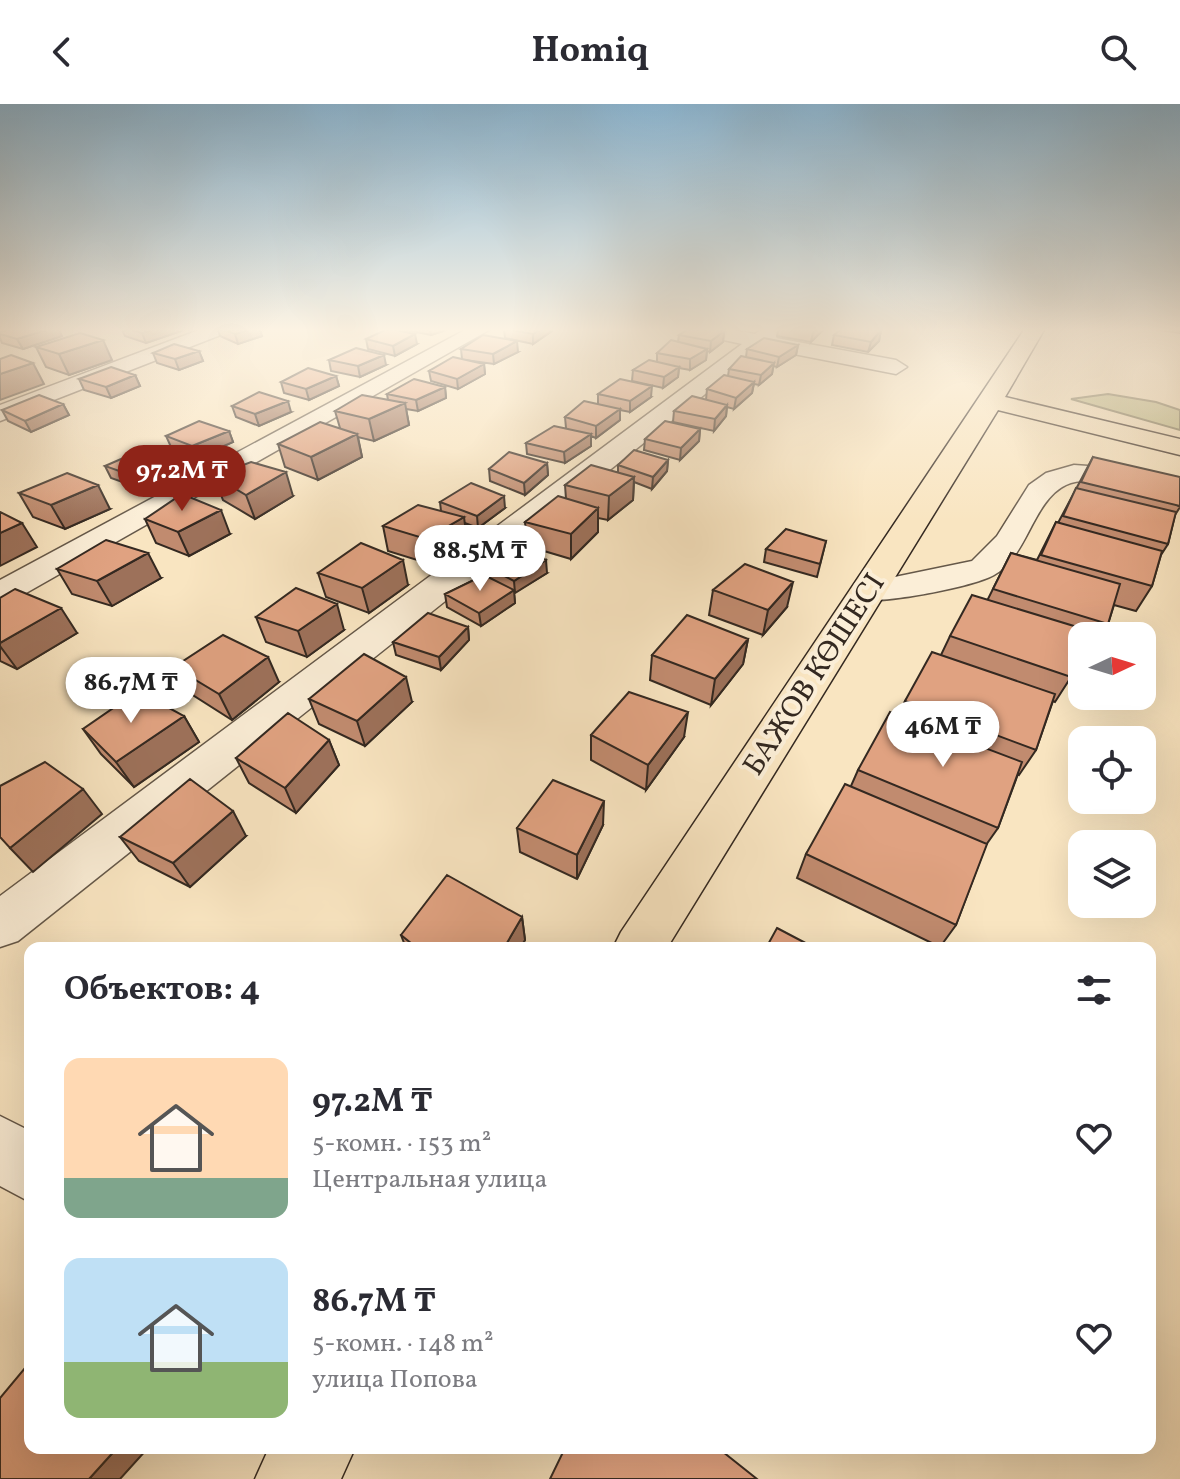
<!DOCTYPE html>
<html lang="ru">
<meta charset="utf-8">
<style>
:root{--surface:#fff;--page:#f2f2f3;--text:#2b2b33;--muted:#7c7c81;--accent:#8f2418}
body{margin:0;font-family:Vollkorn,serif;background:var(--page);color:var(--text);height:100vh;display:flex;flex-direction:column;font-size:30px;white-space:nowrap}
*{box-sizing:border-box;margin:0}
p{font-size:26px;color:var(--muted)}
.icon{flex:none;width:44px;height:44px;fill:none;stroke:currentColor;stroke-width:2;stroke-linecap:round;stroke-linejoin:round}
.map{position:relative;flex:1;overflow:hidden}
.sheet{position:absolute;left:24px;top:838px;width:1132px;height:512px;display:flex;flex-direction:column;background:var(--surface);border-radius:16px;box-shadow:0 8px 32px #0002}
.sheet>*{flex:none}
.needle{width:52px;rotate:86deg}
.buttons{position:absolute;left:1068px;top:518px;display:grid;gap:16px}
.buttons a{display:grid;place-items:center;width:88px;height:88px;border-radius:16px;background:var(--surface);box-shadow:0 8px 32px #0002;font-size:40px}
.price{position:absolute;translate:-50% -68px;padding:0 18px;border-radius:28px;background:#fff;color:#222;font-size:26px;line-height:52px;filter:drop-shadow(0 2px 4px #0008)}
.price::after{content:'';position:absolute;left:50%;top:48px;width:24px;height:18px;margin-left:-12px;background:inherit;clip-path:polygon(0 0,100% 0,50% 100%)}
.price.active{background:var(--accent);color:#fff}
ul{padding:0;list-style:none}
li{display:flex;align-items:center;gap:24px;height:200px;padding:0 40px}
li span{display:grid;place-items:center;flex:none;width:224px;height:160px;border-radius:16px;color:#555}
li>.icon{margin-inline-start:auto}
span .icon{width:96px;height:96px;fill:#fffc;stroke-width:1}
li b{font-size:34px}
h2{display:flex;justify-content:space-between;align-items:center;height:96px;padding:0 40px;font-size:34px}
header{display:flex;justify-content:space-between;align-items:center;height:104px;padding:0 40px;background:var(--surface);font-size:36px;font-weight:700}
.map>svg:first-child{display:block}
.green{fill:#c5c28e;stroke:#7c7658;stroke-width:2}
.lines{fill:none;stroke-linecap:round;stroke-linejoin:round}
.minor-casing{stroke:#655849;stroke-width:3}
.major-casing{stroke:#342921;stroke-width:3}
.minor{fill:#fbeed7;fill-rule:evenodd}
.major{fill:#f9e5c1;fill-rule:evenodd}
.wall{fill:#c18b6f;stroke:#342921;stroke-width:2}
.shaded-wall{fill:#9d715a;stroke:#342921;stroke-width:2}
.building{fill:#e0a281;stroke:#342921;stroke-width:2}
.labels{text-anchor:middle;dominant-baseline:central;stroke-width:8;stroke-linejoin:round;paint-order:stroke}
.street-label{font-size:30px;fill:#342921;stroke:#fbeed7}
</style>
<header><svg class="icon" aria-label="back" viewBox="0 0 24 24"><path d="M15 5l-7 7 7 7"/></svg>Homiq<svg class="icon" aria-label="search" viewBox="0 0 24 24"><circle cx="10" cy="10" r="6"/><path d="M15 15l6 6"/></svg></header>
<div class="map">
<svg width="1180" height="1375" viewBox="0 0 1180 1375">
<rect width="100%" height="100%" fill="#f9e5c1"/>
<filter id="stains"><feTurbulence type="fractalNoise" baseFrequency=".0025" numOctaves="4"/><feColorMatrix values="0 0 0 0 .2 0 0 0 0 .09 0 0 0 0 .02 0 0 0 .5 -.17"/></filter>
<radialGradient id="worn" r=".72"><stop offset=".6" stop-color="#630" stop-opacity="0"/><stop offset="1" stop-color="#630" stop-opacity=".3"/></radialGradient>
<path class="green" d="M1108,290L1156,298L1180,306V326L1071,295Z"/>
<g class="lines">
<g class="minor-casing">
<path id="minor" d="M199,226H226L223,230L0,317V301Z
M465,226H489L12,497L0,500V476Z
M693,226H733L755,230L761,226H783L776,234L896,256L907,263L896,270L763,244L18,837L0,843V792L742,240L696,230Z
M1074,361L1116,364L1180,379V397C1151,389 1093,368 1066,381C1039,394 1030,433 1012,455C1007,461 1001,467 994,471C973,483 879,501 856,495L851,488L856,481L972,457L997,432L1029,381L1046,369Z
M0,1012L30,1027V1098L0,1082Z"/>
</g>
<g class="major-casing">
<path id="major" d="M1024,226H1044L1005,293L1180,335V351L998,306L667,844H613L621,828Z
M269,1344H355L341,1375H255Z"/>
</g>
<use href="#minor" class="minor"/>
<use href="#major" class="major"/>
</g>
<path class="wall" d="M122,226H184L146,239L125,232Z
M218,226H260L262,232L238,240L220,232Z
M406,226H446L431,231Z
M504,226H552V227L533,240L505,234Z
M778,226H823L811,238L777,232Z
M881,226L879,237L868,248L832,241L834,231Z
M1159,226H1180V229Z
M724,227L723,238L710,248L707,247L706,256L690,266L679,264L678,273L663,284L632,277L633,266L657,258V249L678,238L679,231Z
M0,228L62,232L23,245L2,239L0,234Z
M366,235L417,240L395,252L368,245Z
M798,241L796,251L777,263L773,262L772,270L759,281L754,280L752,289L734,305L727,303L726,312L714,327L673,318L674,307L706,296L707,285L728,272L729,265L746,253L747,245Z
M36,243L112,256L69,271L46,263Z
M461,245L518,248L494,260L465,256L484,260L485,270L458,285L431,277L429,267L462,255Z
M199,247L203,257L179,266L157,259L153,249Z
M329,256L386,261L360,273L331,267Z
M135,271L140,282L111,294L84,286L79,275Z
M336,272L339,282L309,296L284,289L281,278Z
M445,283L446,294L418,307L406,305L409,321L374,337L358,333L362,353L318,376L285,363L278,340L340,324L335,307L388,296L387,290Z
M598,290L651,293L630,308L620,306V316L596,334L591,332V342L565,359L527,350L526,339L566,324L565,313L598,300Z
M63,300L69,311L31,328L8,317L2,306Z
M232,302L291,308L259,322L236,313Z
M700,325L699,337L680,356L644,346L645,335Z
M229,327L233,338L197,354L171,343L166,332Z
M1093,353L1180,403L1175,411L1168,440L1161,451L1152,482L1136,507L1114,501L1108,520L1100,532H1082L1071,573L1055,598L1053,597L1036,646L1019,671L1018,670L998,724L986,741L956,821L940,843L797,774L806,750L851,682L858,666L899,611L905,597L941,551L950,532L988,495L1011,449L1037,456L1056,418L1058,419Z
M668,356L667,367L652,385L634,378L633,396L608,416L598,414V428L571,455L527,442L525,418L566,395L565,381L618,368V361Z
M547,359L548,371L525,391L490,377L489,365Z
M105,362L182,367L142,385L111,374Z
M214,372L293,392L255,415L223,396Z
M19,389L110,405L65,425L33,413Z
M440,398L505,404L478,424L465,419L467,437L430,460L388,447L383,422L441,407Z
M145,415L230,430L189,452L156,439Z
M826,437L817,473L764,458L766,445Z
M481,460L547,469L514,489L515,499L481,522L447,503L445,490L482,472Z
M57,465L161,474L112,502L72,490Z
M318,469L408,481L369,509L326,493Z
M713,486L787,503L763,531L709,511Z
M0,494L77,529L17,565L0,557Z
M256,513L344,526L307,553L266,538Z
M468,523L469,536L441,566L396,551L393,538Z
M748,535L743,560L711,601L650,576L652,551Z
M174,563L279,578L232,616L188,588Z
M309,595L412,598L365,642L319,620Z
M184,612L199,638L134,683L101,650L83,625Z
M591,631L684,633L646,686L591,656Z
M329,636L339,661L296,709L249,679L236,654Z
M603,721L577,775L520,748L517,724Z
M246,732L190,783L139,757L120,733Z
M522,813L525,836L520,844H406L401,831Z"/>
<path class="shaded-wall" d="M46,226H59L62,232L23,245L17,235Z
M152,226H184L146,239L142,229Z
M248,226H260L262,232L238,240L235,230Z
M430,226H446L431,231Z
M540,226H552V227L533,240V230Z
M816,226H823L811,238L813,228Z
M881,226L879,237L868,248L871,238Z
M724,227L723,238L710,248L711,237Z
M415,230L417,240L395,252L393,242Z
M103,236L112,256L69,271L59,250Z
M517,237L518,248L494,260L493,250Z
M798,241L796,251L777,263L779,253Z
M707,245L706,256L690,266V255Z
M199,247L203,257L179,266L175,255Z
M384,251L386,261L360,273L358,262Z
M33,259L44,280L0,296V270Z
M774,259L772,270L759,281L761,271Z
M484,260L485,270L458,285L457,275Z
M679,263L678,273L663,284L664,273Z
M135,271L140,282L111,294L106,283Z
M336,272L339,282L309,296L306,285Z
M754,278L752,289L734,305L736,294Z
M652,282L651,293L630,308V297Z
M445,283L446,294L418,307L416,296Z
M288,297L291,308L259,322L255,310Z
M405,299L409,321L374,337L369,315Z
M63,300L69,311L31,328L25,317Z
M727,301L726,312L714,327L715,315Z
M620,305V316L596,334V322Z
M700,325L699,337L680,356L681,344Z
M229,327L233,338L197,354L192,342Z
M357,330L362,353L318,376L311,353Z
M591,330V342L565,359L564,348Z
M177,356L182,367L142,385L136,373Z
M668,356L667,367L652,385L653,373Z
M547,359L548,371L525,391L524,379Z
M286,368L293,392L255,415L246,391Z
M634,373L633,396L608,416L609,392Z
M98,381L110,405L65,425L51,401Z
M504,392L505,404L478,424L477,412Z
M598,404V428L571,455V430Z
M221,406L230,430L189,452L178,428Z
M464,413L467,437L430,460L426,435Z
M22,419L37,443L0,462V429Z
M148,449L161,474L112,502L97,477Z
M403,456L408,481L369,509L362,484Z
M546,456L547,469L515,489L514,477Z
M793,478L787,503L763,531L768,506Z
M514,486L515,499L481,522L479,509Z
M337,500L344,526L307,553L298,527Z
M61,504L77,529L17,565L0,542V539Z
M468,523L469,536L441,566L439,553Z
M748,535L743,560L711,601L715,575Z
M268,553L279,578L232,616L219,590Z
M406,573L412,598L365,642L357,617Z
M688,608L684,633L646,686L648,661Z
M184,612L199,638L134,683L116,658Z
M329,636L339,661L296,709L285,684Z
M83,685L102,710L33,768L10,744Z
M604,697L603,721L577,775V751Z
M233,707L246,732L190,783L173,759Z
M522,813L525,836L520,844H504Z
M117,1344H148L120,1375H89Z"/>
<path class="building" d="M7,226H46L17,235L0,230V228Z
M132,226H152L142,229Z
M225,226H248L235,230Z
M385,226H396L415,230L393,242L366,235Z
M512,226H540L533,230Z
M687,226H715L724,227L711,237L679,231Z
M840,226H881L871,238L834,231Z
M80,229L103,236L59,250L36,243Z
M483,231L517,237L493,250L461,245Z
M764,234L798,241L779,253L747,245Z
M671,236L707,245L690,255L657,249Z
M174,240L199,247L175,255L153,249Z
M356,244L384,251L358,262L329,256Z
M11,251L33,259L0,270V255Z
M741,252L774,259L761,271L729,265Z
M453,253L484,260L457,275L429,267Z
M649,256L679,263L664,273L633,266Z
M111,263L135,271L106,283L79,275Z
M308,264L336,272L306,285L281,278Z
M724,271L754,278L736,294L707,285Z
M414,275L445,283L416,296L387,290Z
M620,275L652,282L630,297L598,290Z
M259,288L288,297L255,310L232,302Z
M39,291L63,300L25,317L2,306Z
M362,291L405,299L369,315L335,307Z
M692,292L727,301L715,315L674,307Z
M584,297L620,305L596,322L565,313Z
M199,317L229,327L192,342L166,332Z
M665,317L700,325L681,344L645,335Z
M320,318L357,330L311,353L278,340Z
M554,322L591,330L564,348L526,339Z
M146,344L177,356L136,373L105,362Z
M634,346L668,356L653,373L618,361Z
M509,348L547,359L524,379L489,365Z
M1093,353L1180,373V402L1081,378Z
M251,358L286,368L246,391L214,372Z
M591,361L634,373L609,392L565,381Z
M67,369L98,381L51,401L19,389Z
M471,379L504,392L477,412L440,398Z
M1076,384L1176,408L1168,440L1063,412Z
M182,390L221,406L178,428L145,415Z
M558,392L598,404L571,430L525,418Z
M418,401L464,413L426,435L383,422Z
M0,408L22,419L0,429Z
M1056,418L1162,447L1152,482L1041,451Z
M786,425L826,437L820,460L766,445Z
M106,436L148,449L97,477L57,465Z
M361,439L403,456L362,484L318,469Z
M517,442L546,456L514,477L481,460Z
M1011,449L1120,480L1108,520L993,485Z
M745,460L793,478L768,506L713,486Z
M484,471L514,486L479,509L445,490Z
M296,484L337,500L298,527L256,513Z
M15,485L61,504L0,539V494Z
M972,491L1087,526L1085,532H1082V541L1071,573L950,532Z
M428,509L468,523L439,553L393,538Z
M687,511L748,535L715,575L652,551Z
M223,531L268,553L219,590L174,563Z
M932,548L1055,590L1036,646L905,597Z
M364,550L406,573L357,617L309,595Z
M138,587L184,612L116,658L83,625Z
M629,588L688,608L648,661L591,631Z
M890,608L1022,658L998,724L858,666Z
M288,609L329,636L285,684L236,654Z
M45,658L83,685L10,744L0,733V682Z
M190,675L233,707L173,759L120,733Z
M553,676L604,697L577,751L517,724Z
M845,680L987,740L956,821L806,750Z
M447,771L522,813L504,844H417L401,831Z
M777,824L815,844H766Z
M30,1258V1344H117L89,1375H0V1294Z
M565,1344H718L757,1375H550Z"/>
<linearGradient id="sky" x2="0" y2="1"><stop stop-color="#8bb8d6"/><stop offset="0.54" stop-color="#fcf3e3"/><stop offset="1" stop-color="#fcf3e3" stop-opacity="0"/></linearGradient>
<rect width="1180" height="418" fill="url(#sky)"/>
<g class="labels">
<g class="street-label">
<text transform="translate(815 571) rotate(-57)">БАЖОВ КӨШЕСІ</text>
</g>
</g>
<rect width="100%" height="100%" filter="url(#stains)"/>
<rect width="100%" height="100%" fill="url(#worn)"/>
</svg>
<div class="buttons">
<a><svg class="needle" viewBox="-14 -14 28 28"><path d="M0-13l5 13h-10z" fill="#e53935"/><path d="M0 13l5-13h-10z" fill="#7c7c81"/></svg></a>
<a><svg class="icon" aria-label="locate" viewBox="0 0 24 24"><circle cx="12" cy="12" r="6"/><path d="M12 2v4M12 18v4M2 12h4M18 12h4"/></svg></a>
<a><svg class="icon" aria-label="layers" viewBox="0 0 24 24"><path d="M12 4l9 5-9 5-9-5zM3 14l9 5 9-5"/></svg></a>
</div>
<b class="price active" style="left:182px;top:409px">97.2M ₸</b>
<b class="price" style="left:480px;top:489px">88.5M ₸</b>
<b class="price" style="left:131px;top:621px">86.7M ₸</b>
<b class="price" style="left:943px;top:665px">46M ₸</b>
<section class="sheet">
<h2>Объектов: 4<svg class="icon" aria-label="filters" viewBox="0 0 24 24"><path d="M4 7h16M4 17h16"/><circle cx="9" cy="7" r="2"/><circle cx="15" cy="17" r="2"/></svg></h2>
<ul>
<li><span style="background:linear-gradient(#ffd9b3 75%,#7fa58c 0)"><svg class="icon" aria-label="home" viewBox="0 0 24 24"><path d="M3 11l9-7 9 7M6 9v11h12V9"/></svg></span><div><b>97.2M ₸</b><p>5-комн. · 153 m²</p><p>Центральная улица</p></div><svg class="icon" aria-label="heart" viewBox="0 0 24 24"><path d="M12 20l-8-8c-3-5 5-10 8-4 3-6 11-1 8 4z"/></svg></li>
<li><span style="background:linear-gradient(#bfe0f5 65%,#8fb573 0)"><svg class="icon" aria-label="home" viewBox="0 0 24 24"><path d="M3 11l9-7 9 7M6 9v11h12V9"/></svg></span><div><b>86.7M ₸</b><p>5-комн. · 148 m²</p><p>улица Попова</p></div><svg class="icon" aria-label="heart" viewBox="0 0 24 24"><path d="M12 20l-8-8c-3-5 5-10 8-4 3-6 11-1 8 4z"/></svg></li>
</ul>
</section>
</div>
